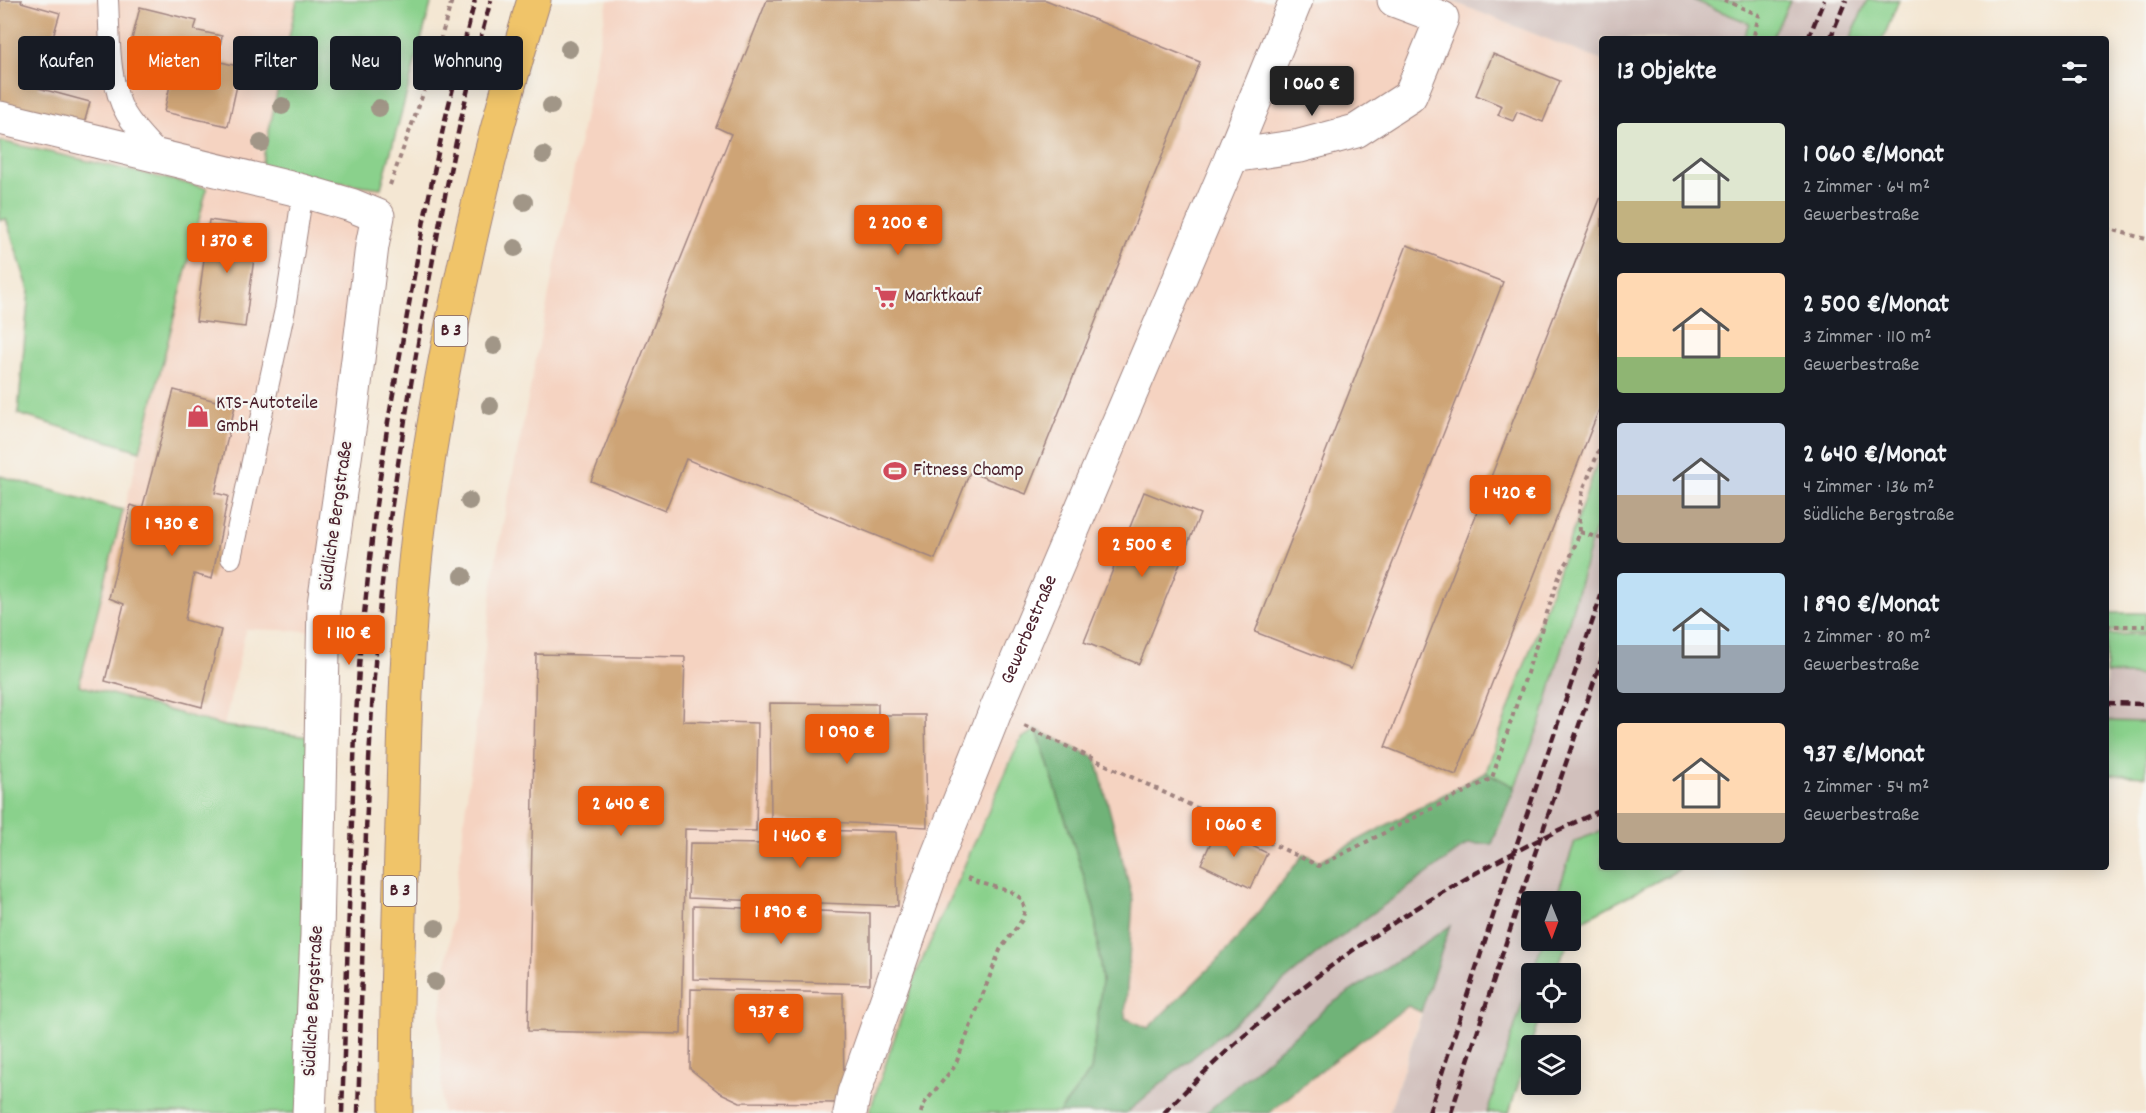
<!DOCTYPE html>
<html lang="de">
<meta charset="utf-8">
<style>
:root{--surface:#171b24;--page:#20242c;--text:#f1f3f6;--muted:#9ea1a6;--accent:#ea580c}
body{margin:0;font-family:Dekko,sans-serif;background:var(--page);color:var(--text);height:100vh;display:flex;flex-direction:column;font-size:22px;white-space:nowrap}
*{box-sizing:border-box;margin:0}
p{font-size:20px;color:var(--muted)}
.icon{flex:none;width:33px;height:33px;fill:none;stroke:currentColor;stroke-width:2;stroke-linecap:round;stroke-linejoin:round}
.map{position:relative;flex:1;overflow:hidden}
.sheet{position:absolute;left:1599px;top:36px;width:510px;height:834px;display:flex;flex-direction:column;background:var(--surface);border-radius:6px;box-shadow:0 3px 15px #0003}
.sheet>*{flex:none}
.top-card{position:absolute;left:18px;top:36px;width:570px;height:54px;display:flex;gap:12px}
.needle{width:39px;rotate:179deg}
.controls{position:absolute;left:1521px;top:891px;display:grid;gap:12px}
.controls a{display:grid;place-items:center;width:60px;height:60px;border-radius:6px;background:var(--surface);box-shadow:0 3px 15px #0003;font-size:30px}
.price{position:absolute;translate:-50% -51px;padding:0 14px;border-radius:6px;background:var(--accent);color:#fff;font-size:20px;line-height:39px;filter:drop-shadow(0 2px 3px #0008)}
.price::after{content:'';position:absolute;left:50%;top:36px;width:18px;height:14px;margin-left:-9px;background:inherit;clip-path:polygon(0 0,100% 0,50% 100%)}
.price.active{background:#222;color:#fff}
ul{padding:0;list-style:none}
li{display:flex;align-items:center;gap:18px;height:150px;padding:0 18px}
li span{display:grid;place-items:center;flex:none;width:168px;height:120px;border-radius:6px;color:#555}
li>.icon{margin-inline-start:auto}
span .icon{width:72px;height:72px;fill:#fffc;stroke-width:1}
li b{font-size:26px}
h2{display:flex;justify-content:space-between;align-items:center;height:72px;padding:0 18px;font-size:26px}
.tag{padding:0 21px;border-radius:6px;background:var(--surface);box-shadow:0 3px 15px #0003;font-size:21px;line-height:54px}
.tag.active{background:var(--accent);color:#fff}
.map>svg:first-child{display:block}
.built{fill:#f5d3c1}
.industrial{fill:#d1c0bc}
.green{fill:#8ad18c;stroke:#6a785c;stroke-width:1.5}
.forest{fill:#6fb378;stroke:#5c6952;stroke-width:1.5}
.building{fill:#cea476}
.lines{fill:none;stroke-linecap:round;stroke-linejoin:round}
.lane-casing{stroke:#9f837f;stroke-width:22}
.street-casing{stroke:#9f837f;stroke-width:35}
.primary-casing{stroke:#9f837f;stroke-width:35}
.path{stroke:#9f837f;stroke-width:4;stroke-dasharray:4.5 4.5;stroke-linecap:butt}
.lane{stroke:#fff;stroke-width:20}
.street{stroke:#fff;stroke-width:33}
.primary{stroke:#f0c469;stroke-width:33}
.rail{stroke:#4a1f2b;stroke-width:4.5;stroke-dasharray:9 4.5;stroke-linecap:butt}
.tree{fill:#a19687}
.labels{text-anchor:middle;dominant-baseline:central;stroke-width:4.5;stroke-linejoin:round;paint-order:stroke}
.shield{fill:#f6f6f2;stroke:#7e6067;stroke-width:1.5}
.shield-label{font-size:18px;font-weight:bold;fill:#4a1f2b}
.poi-label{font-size:20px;fill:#4a1f2b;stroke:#f6f6f2;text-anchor:start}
.street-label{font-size:20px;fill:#4a1f2b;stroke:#f6f6f2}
</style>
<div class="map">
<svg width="2146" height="1113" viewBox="0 0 2146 1113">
<rect width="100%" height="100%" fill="#f6f6f2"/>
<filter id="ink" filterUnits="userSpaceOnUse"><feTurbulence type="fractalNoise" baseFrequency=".0167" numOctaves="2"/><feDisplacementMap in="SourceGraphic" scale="12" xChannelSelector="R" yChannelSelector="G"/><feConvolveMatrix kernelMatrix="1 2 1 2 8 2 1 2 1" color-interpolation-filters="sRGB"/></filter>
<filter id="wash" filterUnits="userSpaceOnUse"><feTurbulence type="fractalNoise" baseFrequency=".008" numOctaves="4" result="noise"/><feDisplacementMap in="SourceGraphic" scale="24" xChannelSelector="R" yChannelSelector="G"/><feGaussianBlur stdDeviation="1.35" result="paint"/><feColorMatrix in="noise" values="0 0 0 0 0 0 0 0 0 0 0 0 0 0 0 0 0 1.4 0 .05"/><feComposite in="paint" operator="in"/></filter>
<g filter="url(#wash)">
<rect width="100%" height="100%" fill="#f4e7d3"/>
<path class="built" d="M0,0H297L260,171L381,188L312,631L246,629L224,726L79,685L207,188L0,141Z
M608,0H1449L1602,61V450L1486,772L1319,861L1148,1028L1125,1018L1133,900L1096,758L1037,730L1019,739L916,974L869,1113H442L440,1019L496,559Z
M1408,1006L1421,1012L1389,1113H1269L1329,1064Z"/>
<path class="industrial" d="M1449,0H1693L1750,24L1743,39H1602V61Z
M1790,0H1867L1850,39H1772Z
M1602,509V760L1599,769H1602V850L1557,901L1532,902V940L1544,941L1534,973L1532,974L1531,981L1490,1113H1389L1450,927L1328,1006L1206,1113H1126L1317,954L1468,844L1498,833L1542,719L1591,542Z
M2106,666L2146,669V737L2106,735Z"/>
<path class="green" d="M297,0H432L381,188L260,172Z
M1693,0H1790L1772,39H1743L1749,23Z
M1867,0H1899L1883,39H1850Z
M0,141L207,188L140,451L18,414L29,290L6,219L0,220Z
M1602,450V509L1591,542L1542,719L1515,787L1486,772Z
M0,476L123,510L79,685L224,726L317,738L308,1113H0Z
M2106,613H2146V632L2106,631Z
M2146,634V676L2106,674V635Z
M2106,721L2146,722V776L2106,774Z
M1037,730L1094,908L1102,982L1091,1071L1059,1113H869L916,974L1021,738Z
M1602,831V867H1684L1581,921L1570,940V902L1555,901L1575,841Z
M1570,940L1553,973H1532L1543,941Z
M1531,976L1532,1012L1541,1013L1509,1113H1487Z"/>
<path class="forest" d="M1037,730L1096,758L1133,900L1125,1018L1148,1028L1230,948L1304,854L1319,861L1486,772L1515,787L1492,844H1468L1317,954L1126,1113H1059L1091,1071L1102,981L1094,908Z
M1450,926L1421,1012L1408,1006L1329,1064L1269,1113H1206L1328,1006Z"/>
<g id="blocks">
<path class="building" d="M0,0H22L21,2L60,13L38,88L90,102L82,131L0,108Z
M767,0H1046L1200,62L1026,494L970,472L935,559L686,459L665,511L591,481L731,134L716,127Z
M140,7L197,21L194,30L222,36L217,61L241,67L228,126L164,112L178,50L132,39Z
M1493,54L1560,81L1543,122L1517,112L1513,121L1498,115L1502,106L1476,95Z
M1602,194V402L1456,775L1385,747Z
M209,220L258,227L245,327L196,321Z
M1407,245L1503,282L1351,669L1255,632Z
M174,390L235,406L215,493L228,496L212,579L194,574L185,620L221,630L202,707L105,681L124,604L109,598L131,505L142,509Z
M1144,492L1200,514L1139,664L1084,642Z
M536,654L685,657L683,721L758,723L756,831L685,829L681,1034L528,1031Z
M770,703L878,704V715H925L927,827L771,819Z
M769,829L896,832L898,906L688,898L690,843L769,844Z
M1217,829L1267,853L1251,888L1201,864Z
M693,906L870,913V984L693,979Z
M691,989L843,993L844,1103L740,1102L719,1092L690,1069Z"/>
</g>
</g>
<g filter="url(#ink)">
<use href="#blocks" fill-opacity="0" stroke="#9f837f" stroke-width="1.5"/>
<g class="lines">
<g class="lane-casing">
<path id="lane" d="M108,0C110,35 108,84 126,114C135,129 148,141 159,153
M231,558L285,309L303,191"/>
</g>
<g class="street-casing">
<g id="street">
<path d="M1296,0L1232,156L1300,146L1356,131L1410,96L1442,18L1394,0"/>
<path d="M0,118L303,191L351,205L378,216L372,246L351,416L324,604L317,935L309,1113"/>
<path id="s1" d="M850,1113L854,1093L935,862L995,712L1232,156"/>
</g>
</g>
<g class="primary-casing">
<path id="primary" d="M396,1113C396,1007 399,902 403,796C405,704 408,611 420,519C443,343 482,169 534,0"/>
</g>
<path class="path" d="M1724,0L1759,15L1753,39
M390,185L431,72L452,0
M2106,228L2146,239
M1580,532L1602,539
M2106,626H2146
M1024,726L1319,866L1492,778L1561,571L1570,558L1580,532L1579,512L1583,490L1602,443
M921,1113L923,1105L955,1066L1000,950L1022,920L1025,910L1022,899L1010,891L977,882L965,877"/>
<use href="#lane" class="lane"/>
<use href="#street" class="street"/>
<use href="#primary" class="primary"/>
<path class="rail" d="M1808,39L1824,0
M1830,39L1846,0
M2106,703L2146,704
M342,1113L355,733L360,652L375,512L388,422L424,220L444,124L475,0
M358,1113C363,959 364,804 376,650C384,539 403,430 422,320C441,213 461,105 491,0
M1164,1113C1287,983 1438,883 1602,810
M1429,1113L1507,873L1602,593
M1451,1113L1532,862L1602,658"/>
</g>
<g class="tree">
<circle cx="247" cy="48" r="9"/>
<circle cx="569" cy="49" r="9"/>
<circle cx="296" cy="52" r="9"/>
<circle cx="370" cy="55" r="9"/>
<circle cx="282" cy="106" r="9"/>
<circle cx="551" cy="106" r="9"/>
<circle cx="379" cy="108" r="9"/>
<circle cx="261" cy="143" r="9"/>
<circle cx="543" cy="155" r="9"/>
<circle cx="524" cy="202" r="9"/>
<circle cx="515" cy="248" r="9"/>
<circle cx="494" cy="346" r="9"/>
<circle cx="490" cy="406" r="9"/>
<circle cx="469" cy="501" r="9"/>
<circle cx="463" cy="576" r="9"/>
<circle cx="436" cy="928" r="9"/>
<circle cx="435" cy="982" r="9"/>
</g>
</g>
<defs>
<g id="supermarket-bare" transform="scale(1.8)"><path d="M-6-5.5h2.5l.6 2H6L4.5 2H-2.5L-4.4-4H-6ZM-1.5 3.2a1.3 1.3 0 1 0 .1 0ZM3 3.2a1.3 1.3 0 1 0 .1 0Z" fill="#d1495b" stroke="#f6f6f2" stroke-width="2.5" paint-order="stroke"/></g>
<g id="shop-bare" transform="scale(1.8)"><path d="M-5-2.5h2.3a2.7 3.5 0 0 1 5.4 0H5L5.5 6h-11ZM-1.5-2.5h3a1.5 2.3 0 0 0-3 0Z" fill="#d1495b" stroke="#f6f6f2" stroke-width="2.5" paint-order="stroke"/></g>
<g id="stadium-bare" transform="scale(1.8)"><path d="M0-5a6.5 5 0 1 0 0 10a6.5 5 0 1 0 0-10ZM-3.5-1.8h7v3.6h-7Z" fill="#d1495b" stroke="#f6f6f2" stroke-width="2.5" paint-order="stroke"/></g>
</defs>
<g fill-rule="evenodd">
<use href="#supermarket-bare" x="886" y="297"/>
<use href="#shop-bare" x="198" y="416"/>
<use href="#stadium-bare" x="895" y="471"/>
</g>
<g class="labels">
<g class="shield">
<rect x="434.5" y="316" width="33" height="30" rx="4.5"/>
<rect x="383.5" y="876" width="33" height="30" rx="4.5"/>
</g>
<g class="shield-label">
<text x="451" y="331">B 3</text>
<text x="400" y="891">B 3</text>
</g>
<g class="poi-label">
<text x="904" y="297">Marktkauf</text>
<text x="216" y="404">KTS-Autoteile<tspan x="216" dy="23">GmbH</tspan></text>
<text x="913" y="471">Fitness Champ</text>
</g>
<g class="street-label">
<text transform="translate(337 516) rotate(-82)">Südliche Bergstraße</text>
<text stroke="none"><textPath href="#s1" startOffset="516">Gewerbestraße</textPath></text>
<text transform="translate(314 1001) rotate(-87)">Südliche Bergstraße</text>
</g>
</g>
</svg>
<div class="controls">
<a><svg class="needle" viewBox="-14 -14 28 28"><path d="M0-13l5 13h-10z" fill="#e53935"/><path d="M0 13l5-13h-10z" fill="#9ea1a6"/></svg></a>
<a><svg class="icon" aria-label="locate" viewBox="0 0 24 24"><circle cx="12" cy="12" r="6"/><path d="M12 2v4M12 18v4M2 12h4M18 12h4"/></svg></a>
<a><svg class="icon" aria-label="layers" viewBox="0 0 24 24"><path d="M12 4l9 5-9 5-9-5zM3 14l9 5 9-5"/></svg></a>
</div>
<b class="price active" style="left:1312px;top:117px">1 060 €</b>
<b class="price" style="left:898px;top:256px">2 200 €</b>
<b class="price" style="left:227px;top:274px">1 370 €</b>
<b class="price" style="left:1510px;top:526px">1 420 €</b>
<b class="price" style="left:172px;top:557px">1 930 €</b>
<b class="price" style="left:1142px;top:578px">2 500 €</b>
<b class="price" style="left:349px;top:666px">1 110 €</b>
<b class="price" style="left:847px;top:765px">1 090 €</b>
<b class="price" style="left:621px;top:837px">2 640 €</b>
<b class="price" style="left:1234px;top:858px">1 060 €</b>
<b class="price" style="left:800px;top:869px">1 460 €</b>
<b class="price" style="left:781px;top:945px">1 890 €</b>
<b class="price" style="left:769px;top:1045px">937 €</b>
<div class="top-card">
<a class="tag">Kaufen</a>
<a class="tag active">Mieten</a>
<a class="tag">Filter</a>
<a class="tag">Neu</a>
<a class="tag">Wohnung</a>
</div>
<section class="sheet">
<h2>13 Objekte<svg class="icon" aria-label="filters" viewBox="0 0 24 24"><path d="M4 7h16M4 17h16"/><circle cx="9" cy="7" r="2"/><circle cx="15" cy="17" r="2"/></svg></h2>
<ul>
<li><span style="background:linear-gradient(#dfe7d0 65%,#c2b280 0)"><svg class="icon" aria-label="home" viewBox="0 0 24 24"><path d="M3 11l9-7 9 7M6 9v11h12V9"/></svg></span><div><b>1 060 €/Monat</b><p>2 Zimmer · 64 m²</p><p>Gewerbestraße</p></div></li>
<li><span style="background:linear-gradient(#ffd9b3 70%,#8fb573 0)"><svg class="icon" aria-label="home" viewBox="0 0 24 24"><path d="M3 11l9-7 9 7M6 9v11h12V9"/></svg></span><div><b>2 500 €/Monat</b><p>3 Zimmer · 110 m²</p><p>Gewerbestraße</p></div></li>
<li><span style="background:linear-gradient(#c9d6e8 60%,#b9a48a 0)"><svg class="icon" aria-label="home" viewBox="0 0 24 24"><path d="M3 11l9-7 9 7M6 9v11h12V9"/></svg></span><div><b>2 640 €/Monat</b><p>4 Zimmer · 136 m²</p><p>Südliche Bergstraße</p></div></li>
<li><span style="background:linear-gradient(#bfe0f5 60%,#9aa5b1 0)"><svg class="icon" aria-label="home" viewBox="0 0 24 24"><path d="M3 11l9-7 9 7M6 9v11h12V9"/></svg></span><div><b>1 890 €/Monat</b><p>2 Zimmer · 80 m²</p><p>Gewerbestraße</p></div></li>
<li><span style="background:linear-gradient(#ffd9b3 75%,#b9a48a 0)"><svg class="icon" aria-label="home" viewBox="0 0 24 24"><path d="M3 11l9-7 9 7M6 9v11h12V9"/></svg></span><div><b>937 €/Monat</b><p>2 Zimmer · 54 m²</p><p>Gewerbestraße</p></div></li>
</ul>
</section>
</div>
